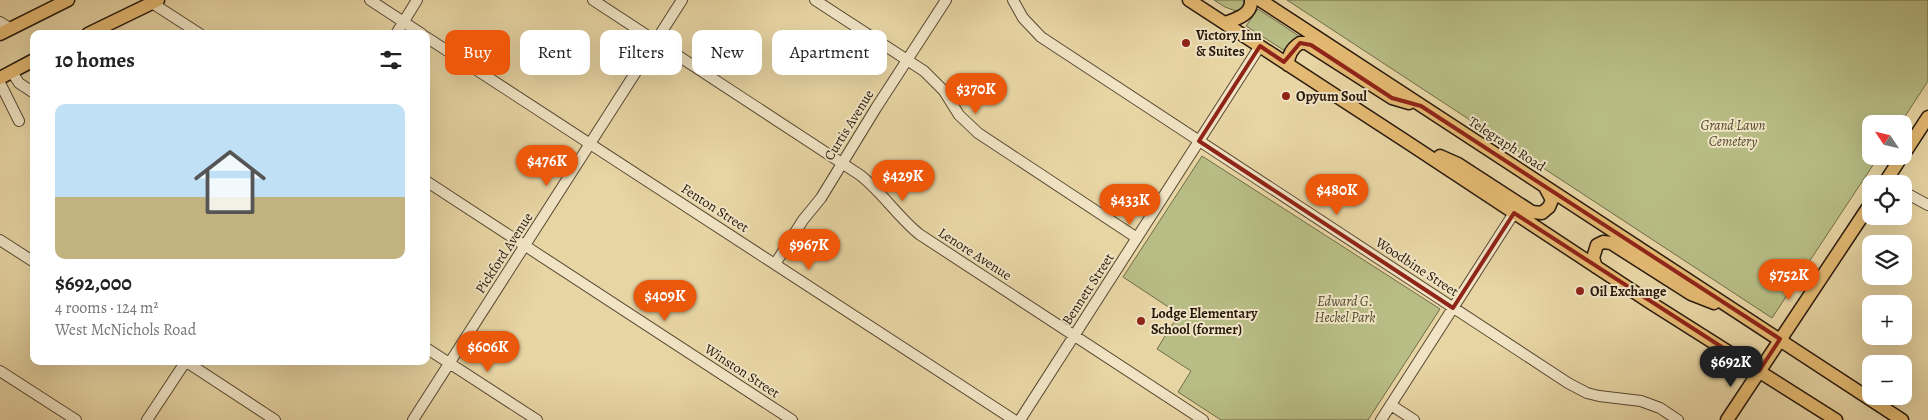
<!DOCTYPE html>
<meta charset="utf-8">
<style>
:root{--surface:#fff;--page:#f6f6f6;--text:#222;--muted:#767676;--accent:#ea580c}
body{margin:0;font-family:Alegreya,serif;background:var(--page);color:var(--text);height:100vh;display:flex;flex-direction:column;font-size:19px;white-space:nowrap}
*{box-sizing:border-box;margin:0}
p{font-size:16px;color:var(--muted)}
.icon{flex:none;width:28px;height:28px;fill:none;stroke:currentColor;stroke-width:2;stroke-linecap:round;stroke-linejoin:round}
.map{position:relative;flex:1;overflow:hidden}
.drawer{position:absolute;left:30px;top:30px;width:400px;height:335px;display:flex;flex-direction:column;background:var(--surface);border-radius:10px;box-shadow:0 5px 20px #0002}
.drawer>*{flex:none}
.top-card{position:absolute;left:445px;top:30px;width:475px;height:45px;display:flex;gap:10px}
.needle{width:32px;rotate:305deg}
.fabs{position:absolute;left:1862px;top:115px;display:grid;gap:10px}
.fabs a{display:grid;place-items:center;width:50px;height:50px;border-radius:10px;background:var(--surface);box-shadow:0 5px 20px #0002;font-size:25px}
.price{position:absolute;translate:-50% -42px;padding:0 11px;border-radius:18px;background:var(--accent);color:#fff;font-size:16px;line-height:32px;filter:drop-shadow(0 1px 2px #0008)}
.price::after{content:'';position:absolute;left:50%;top:30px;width:15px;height:11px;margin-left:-8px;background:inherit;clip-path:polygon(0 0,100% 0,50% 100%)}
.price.selected{background:#222;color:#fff}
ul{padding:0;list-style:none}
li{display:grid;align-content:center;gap:10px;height:265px;padding:0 25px}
li span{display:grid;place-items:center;height:155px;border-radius:10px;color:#555}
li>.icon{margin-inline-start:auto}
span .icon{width:90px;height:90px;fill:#fffc;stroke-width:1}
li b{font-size:21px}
h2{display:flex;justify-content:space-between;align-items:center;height:60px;padding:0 25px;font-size:21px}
.chip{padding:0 18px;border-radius:10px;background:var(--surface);box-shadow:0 5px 20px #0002;font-size:18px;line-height:45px}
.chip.selected{background:var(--accent);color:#fff}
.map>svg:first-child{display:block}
.green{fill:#b8bd85;stroke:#706b49}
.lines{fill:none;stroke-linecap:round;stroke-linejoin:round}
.minor-casing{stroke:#584833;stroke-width:12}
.major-casing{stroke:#28190d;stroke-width:15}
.minor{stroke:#f0e4c4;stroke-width:10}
.major{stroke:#e4ba72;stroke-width:12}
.marked{fill:none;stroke:#8f2418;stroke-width:4;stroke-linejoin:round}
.poi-dot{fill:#8f2418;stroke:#f0e4c4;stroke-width:2}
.labels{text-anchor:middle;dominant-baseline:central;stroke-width:4;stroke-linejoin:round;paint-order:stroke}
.poi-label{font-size:14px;font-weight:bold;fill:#28190d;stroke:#f0e4c4;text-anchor:start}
.street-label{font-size:14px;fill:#28190d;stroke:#f0e4c4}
.park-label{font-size:14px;font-style:italic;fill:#534a31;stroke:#f0e4c4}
</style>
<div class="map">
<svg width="1928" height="420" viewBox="0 0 1928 420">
<rect width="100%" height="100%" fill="#e8d5a4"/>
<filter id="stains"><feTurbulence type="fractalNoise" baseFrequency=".004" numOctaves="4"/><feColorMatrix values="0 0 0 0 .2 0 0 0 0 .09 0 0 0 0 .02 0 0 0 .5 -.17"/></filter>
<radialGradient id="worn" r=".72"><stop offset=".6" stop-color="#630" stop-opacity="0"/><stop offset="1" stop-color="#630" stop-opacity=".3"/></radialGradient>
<path class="green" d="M1214,0H1244V8L1236,11L1225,7Z
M1287,0H1928V81L1900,124H1871V156H1879L1772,318Z
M1258,9L1299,36L1285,51L1246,26Z
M1202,156L1440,309L1368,420H1221L1178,392L1191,371L1157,349L1179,314L1123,277Z"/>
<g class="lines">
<g class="minor-casing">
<path id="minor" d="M370,0L422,34
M593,0L860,175C882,192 897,216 919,234L1203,420
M815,0L924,71L944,91L959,115L978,133L1137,238
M1013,0L1023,18L1041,37L1568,383L1587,393L1599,396L1641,401L1660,408L1678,420
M152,3L200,34
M0,22L11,29
M396,34L417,0
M426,37L1014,420
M12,72L19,83L34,93
M0,83L19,121
M426,181L792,420
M1904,192L1928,205
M0,240L34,262
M775,264L803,220L821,198L876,108L946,0
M426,348L537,420
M185,361L275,420
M0,371L76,420
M1391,405L1414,420
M147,420L186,361
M413,420L682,0
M1020,420L1260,46
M1381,420L1514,213"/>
</g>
<g class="major-casing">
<path id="major" d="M1189,0L1410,144L1651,303L1836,420
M1260,0L1902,420
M1225,23C1236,19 1252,15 1251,0
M0,34L68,0
M88,34L158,0
M1288,65C1288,55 1292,48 1300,43H1306L1392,98L1409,103
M0,78L34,60
M1904,154L1928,117
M1440,156L1458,164L1532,212L1542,213L1549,207L1552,200L1545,187
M1884,184L1902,156
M1596,267L1593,258L1597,245L1603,242L1611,243L1691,294L1714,303
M1727,420L1871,203"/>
</g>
<use href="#minor" class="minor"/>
<use href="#major" class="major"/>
</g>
<path class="marked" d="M1300,43L1311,45L1392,98L1421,106L1780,339L1759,371L1514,213L1453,308L1199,141L1260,46L1284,62Z"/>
<g class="poi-dot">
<circle cx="1186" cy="43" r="5"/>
<circle cx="1286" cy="96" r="5"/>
<circle cx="1580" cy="291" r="5"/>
<circle cx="1141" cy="321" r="5"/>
</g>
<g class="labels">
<g class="poi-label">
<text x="1196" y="35">Victory Inn<tspan x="1196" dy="16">&amp; Suites</tspan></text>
<text x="1296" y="96">Opyum Soul</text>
<text x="1590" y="291">Oil Exchange</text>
<text x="1151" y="313">Lodge Elementary<tspan x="1151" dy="16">School (former)</tspan></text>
</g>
<g class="street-label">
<text transform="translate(849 125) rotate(-58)">Curtis Avenue</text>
<text transform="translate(1507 144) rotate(33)">Telegraph Road</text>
<text transform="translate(715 208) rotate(33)">Fenton Street</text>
<text transform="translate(504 253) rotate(-57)">Pickford Avenue</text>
<text transform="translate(975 254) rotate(33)">Lenore Avenue</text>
<text transform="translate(1417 267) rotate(33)">Woodbine Street</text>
<text transform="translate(1088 289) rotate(-57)">Bennett Street</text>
<text transform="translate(742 371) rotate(33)">Winston Street</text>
</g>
<g class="park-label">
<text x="1733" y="125">Grand Lawn<tspan x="1733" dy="16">Cemetery</tspan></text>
<text x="1345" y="301">Edward G.<tspan x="1345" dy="16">Heckel Park</tspan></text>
</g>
</g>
<rect width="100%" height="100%" filter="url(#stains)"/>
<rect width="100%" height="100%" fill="url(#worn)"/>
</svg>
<div class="fabs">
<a><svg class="needle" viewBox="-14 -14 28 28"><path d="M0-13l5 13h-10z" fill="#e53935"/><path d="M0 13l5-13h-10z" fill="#767676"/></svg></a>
<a><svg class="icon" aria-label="locate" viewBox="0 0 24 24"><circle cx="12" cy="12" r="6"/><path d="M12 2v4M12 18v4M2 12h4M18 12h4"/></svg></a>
<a><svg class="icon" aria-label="layers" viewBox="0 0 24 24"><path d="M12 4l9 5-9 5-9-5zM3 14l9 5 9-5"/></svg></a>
<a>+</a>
<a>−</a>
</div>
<b class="price" style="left:976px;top:115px">$370K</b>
<b class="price" style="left:547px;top:187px">$476K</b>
<b class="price" style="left:903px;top:202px">$429K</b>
<b class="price" style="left:1337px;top:216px">$480K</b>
<b class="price" style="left:1130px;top:226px">$433K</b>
<b class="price" style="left:809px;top:271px">$967K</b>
<b class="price" style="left:1789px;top:301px">$752K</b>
<b class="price" style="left:665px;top:322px">$409K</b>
<b class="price" style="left:488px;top:373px">$606K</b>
<b class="price selected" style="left:1731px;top:388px">$692K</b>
<div class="top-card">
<a class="chip selected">Buy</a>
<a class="chip">Rent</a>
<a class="chip">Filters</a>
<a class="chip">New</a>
<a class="chip">Apartment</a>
</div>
<section class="drawer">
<h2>10 homes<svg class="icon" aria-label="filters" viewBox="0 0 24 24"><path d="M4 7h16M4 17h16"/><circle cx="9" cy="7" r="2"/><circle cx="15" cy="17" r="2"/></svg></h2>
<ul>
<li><span style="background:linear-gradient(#bfe0f5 60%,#c2b280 0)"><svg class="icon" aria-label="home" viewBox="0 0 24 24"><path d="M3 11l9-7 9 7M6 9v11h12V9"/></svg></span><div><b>$692,000</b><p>4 rooms · 124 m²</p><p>West McNichols Road</p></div></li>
</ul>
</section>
</div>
